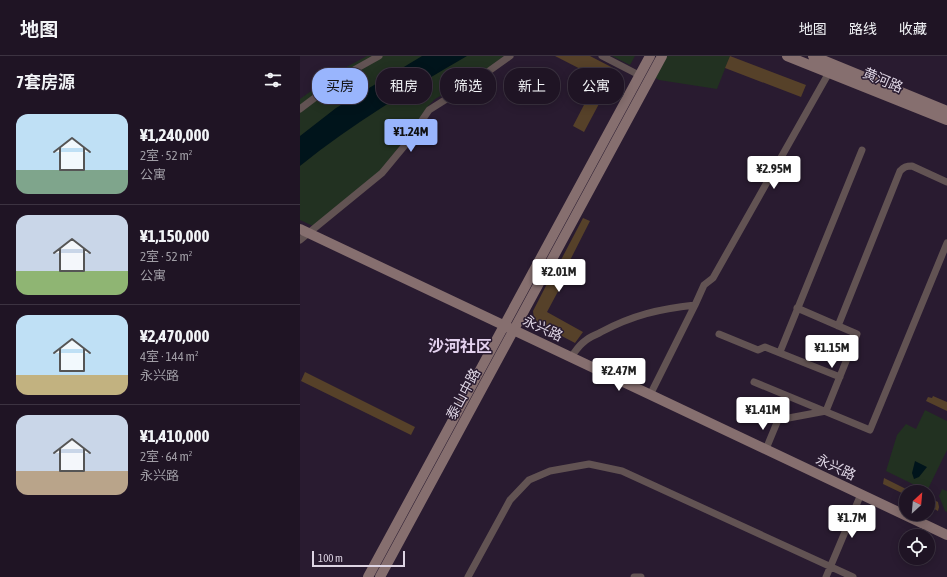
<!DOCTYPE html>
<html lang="zh">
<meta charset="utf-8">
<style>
:root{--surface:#1f1424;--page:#271d2c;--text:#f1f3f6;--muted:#a19ea6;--line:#3c3341;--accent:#99b5fd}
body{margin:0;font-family:"Asap Condensed","Noto Sans SC",sans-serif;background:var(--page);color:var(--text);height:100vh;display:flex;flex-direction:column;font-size:15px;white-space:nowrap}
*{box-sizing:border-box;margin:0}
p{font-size:13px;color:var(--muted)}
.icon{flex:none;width:22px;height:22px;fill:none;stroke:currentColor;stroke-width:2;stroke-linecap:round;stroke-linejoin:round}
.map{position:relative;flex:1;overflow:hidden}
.drawer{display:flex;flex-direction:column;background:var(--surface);width:300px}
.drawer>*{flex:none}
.guide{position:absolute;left:12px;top:12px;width:380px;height:36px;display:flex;gap:8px}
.needle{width:26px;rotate:26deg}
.fabs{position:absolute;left:599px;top:429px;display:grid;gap:8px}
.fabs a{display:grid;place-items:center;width:36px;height:36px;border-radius:50%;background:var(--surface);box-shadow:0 2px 10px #0003,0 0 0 1px var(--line);font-size:20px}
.scale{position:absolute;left:12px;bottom:10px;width:93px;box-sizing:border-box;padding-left:4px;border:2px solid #ddd4e3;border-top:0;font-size:11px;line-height:14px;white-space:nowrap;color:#ddd4e3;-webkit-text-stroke:3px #291b30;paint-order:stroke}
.price{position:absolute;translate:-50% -34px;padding:0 9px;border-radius:4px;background:#fff;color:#222;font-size:13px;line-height:26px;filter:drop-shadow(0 1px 2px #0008)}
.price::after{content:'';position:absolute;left:50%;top:24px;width:12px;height:9px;margin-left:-6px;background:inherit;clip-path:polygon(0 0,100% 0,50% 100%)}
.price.on{background:var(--accent);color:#111}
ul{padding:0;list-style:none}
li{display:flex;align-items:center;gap:12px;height:100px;padding:0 16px}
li+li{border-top:1px solid var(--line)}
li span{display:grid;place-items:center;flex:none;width:112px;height:80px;border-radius:12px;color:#555}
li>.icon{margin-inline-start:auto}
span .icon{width:48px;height:48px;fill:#fffc;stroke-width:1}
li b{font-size:17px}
h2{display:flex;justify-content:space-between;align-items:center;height:48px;padding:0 16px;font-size:17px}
.chip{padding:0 14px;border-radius:16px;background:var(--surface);box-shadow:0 2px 10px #0003,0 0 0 1px var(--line);font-size:14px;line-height:36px}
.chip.on{background:var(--accent);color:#111}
header{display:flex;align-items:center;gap:24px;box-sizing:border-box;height:56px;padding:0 20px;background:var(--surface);border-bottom:1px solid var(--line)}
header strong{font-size:19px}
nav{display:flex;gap:22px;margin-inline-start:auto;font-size:14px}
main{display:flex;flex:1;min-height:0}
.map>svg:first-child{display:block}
.green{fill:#223121}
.water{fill:#00141b}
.building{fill:#564129}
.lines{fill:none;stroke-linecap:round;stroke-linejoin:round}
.street{stroke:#625353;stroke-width:7}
.secondary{stroke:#866f6f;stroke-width:10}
.labels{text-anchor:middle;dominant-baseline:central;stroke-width:3;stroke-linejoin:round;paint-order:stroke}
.street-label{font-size:14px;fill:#ddd4e3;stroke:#291b30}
.quarter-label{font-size:16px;font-weight:bold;fill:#e4d2ef;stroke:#291b30}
</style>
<header>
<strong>地图</strong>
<nav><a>地图</a><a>路线</a><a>收藏</a></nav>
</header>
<main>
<section class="drawer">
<h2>7套房源<svg class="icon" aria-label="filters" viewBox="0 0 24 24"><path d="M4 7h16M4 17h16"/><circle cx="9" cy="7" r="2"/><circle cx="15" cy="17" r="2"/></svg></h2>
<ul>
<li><span style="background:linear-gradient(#bfe0f5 70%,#7fa58c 0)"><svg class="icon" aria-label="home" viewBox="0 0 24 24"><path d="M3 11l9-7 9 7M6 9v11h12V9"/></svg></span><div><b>¥1,240,000</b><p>2室 · 52 m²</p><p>公寓</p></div></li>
<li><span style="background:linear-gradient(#c9d6e8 70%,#8fb573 0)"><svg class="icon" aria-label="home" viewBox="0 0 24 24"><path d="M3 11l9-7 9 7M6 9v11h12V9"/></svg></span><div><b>¥1,150,000</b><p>2室 · 52 m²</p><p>公寓</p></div></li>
<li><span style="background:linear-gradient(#bfe0f5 75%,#c2b280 0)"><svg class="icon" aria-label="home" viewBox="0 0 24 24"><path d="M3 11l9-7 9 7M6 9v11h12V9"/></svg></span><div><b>¥2,470,000</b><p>4室 · 144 m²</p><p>永兴路</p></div></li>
<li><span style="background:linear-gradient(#c9d6e8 70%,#b9a48a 0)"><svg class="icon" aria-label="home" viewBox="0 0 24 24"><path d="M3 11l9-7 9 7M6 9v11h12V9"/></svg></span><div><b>¥1,410,000</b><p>2室 · 64 m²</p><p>永兴路</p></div></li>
</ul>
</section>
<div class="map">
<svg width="647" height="521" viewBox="0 0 647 521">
<rect width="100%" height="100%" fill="#291b30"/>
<path class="green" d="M67,0H204L180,18L135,43L128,50L103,86L80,115L13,170L0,164V43L39,15Z
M312,0H335L330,9Z
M366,0H430L417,33L359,24L354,21Z
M625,354L647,365V394L627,435L586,415L597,379L606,368L616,373Z
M642,433L647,435V456L645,455L639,440Z"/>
<path class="water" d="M122,0H167C110,33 52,68 0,110V80L36,52Z
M615,405L627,411L619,421L614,423L612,417Z"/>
<path class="building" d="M255,0H290L317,14L284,76L273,70L298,22Z
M430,0L506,29L501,41L425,12Z
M283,162L290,165L260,224L263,226L247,256L283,276L275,287L239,268L234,263L233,255L251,220L252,221Z
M5,316L115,371L111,379L1,325Z
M633,340L647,346V355L626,345L628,341L632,342Z
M584,422L606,433V439L583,428Z
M632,443L638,446L639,451L638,455L629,450Z"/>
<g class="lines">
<path class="street" d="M302,0L339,19
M0,53L45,19L79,0
M0,184L82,117L106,88L129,54L175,25L210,0
M395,249L404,229L413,222L531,13
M538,270L600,115C604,111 606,110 612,110L647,126
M419,278L458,294L465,291L540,321
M480,296L562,94
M271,301C275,296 279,289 285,285C289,281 296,279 301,276C333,259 359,253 395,249L350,339
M454,326L570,374L647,187
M466,393L478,364L526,355L557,278L497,252
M168,521L210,444L229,424L250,415L289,408L322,415L553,521
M334,521H341
M526,521L561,438"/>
<path class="secondary" d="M487,0L647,64
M513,0L647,55
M0,173L647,479
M68,521L350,0
M80,521L362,0"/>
</g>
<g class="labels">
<g class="street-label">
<text transform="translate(583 24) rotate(23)">黄河路</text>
<text transform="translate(243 272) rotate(25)">永兴路</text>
<text transform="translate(163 338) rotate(-62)">泰山中路</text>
<text transform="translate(536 411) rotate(25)">永兴路</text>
</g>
<g class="quarter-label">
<text x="160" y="290">沙河社区</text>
</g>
</g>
</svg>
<div class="fabs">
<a><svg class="needle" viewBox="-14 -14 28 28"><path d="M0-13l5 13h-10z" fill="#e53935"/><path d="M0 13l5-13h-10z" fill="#a19ea6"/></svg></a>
<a><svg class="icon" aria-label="locate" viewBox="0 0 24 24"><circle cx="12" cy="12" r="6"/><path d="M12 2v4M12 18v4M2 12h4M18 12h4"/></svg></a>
</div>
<div class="scale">100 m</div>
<b class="price on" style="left:111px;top:97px">¥1.24M</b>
<b class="price" style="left:474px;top:134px">¥2.95M</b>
<b class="price" style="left:259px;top:237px">¥2.01M</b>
<b class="price" style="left:532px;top:313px">¥1.15M</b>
<b class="price" style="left:319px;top:336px">¥2.47M</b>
<b class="price" style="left:463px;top:375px">¥1.41M</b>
<b class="price" style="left:552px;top:483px">¥1.7M</b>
<div class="guide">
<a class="chip on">买房</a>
<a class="chip">租房</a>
<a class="chip">筛选</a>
<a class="chip">新上</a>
<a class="chip">公寓</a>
</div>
</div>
</main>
